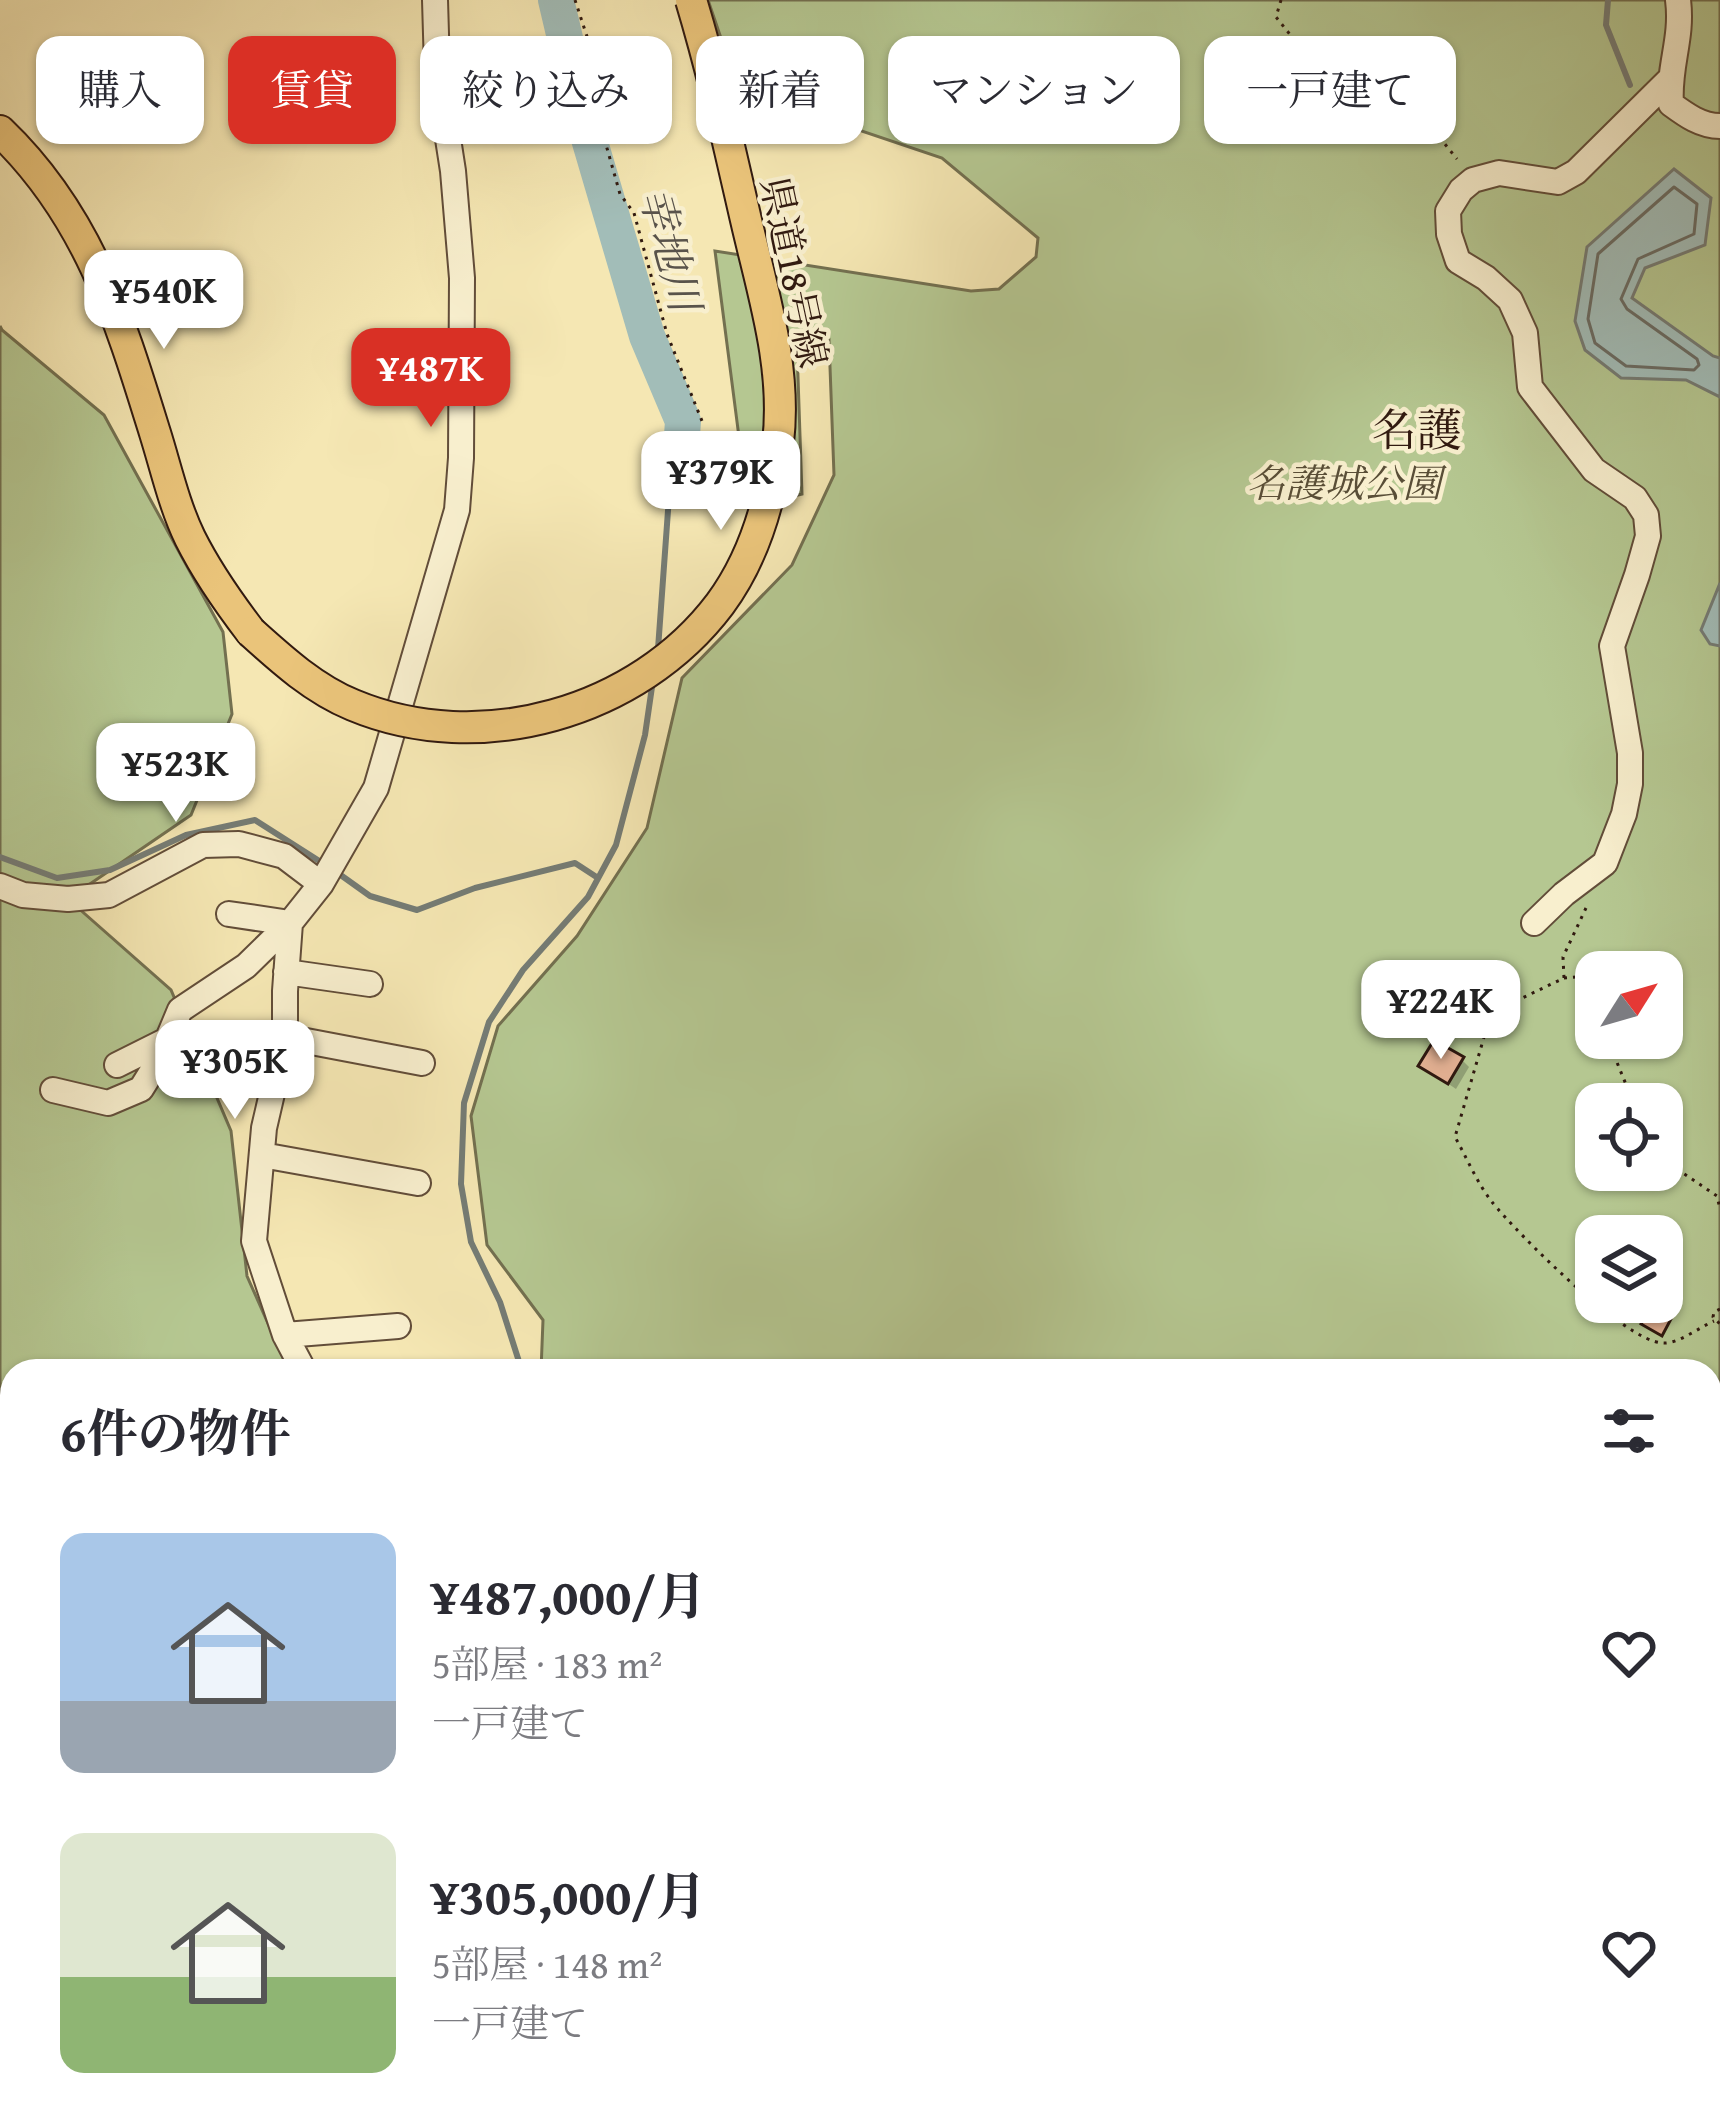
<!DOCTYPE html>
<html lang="ja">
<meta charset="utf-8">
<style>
:root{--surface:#fff;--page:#f2f2f3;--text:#2b2b33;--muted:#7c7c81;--accent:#d93025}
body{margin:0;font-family:"Gentium Book Plus","Noto Serif JP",serif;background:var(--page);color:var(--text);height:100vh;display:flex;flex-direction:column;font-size:45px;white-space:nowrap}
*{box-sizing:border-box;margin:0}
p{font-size:39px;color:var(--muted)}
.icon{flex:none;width:66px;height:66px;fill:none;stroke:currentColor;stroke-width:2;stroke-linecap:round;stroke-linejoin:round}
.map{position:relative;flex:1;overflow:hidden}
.panel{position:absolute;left:0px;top:1359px;width:1722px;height:768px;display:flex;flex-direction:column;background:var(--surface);border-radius:36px 36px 0 0;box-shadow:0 3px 9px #0004}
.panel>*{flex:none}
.hud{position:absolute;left:36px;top:36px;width:1650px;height:108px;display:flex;gap:24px}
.needle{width:78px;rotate:53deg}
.buttons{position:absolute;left:1575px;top:951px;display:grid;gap:24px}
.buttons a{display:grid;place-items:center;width:108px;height:108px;border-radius:24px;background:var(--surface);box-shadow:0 3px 9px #0004;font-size:60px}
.price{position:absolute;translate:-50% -102px;padding:0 27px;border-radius:24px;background:#fff;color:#222;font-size:39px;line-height:78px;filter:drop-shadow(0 3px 6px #0008)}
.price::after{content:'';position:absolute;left:50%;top:72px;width:36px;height:27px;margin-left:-18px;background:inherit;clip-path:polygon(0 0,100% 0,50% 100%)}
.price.current{background:var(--accent);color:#fff}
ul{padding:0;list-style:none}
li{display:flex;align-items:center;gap:36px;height:300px;padding:0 60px}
li span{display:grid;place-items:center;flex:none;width:336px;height:240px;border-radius:24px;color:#555}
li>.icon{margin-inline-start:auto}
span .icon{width:144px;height:144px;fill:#fffc;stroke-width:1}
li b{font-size:51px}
h2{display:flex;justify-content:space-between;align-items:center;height:144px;padding:0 60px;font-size:51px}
.tag{padding:0 42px;border-radius:24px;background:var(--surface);box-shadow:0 3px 9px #0004;font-size:42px;line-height:108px}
.tag.current{background:var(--accent);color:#fff}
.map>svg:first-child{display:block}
.green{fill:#b5c791;stroke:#737050;stroke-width:3;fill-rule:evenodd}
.water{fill:#a2bdb8;stroke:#757c75;stroke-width:3}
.shadow{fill:#0003}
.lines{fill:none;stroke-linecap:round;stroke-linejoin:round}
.shore{stroke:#6a6c64;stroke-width:3}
.stream{stroke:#757c75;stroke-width:6}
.river{stroke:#a2bdb8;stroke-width:36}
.building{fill:#e0ae90;stroke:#311a10;stroke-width:3}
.highway-tunnel{stroke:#cebe92;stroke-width:36;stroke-dasharray:36 18;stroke-linecap:butt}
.minor-casing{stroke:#624d39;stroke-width:28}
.major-casing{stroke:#311a10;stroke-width:34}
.path{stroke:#311a10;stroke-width:3;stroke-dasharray:3 6;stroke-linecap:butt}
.minor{stroke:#f8efce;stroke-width:24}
.major{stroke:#eac47a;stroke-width:30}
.major-bridge-casing{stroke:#311a10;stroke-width:34;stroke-linecap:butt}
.major-bridge{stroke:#eac47a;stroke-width:30}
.labels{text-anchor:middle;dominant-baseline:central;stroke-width:9;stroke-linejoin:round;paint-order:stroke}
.street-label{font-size:39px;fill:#311a10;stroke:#f8efce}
.park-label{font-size:39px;font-style:italic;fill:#594e37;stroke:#f8efce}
.water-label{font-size:42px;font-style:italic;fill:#59534b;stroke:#f8efce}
.quarter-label{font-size:45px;fill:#311a10;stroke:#f8efce}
</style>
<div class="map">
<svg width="1720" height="2127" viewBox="0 0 1720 2127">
<rect width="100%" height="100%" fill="#f5e7b3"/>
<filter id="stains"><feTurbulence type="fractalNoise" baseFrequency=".00167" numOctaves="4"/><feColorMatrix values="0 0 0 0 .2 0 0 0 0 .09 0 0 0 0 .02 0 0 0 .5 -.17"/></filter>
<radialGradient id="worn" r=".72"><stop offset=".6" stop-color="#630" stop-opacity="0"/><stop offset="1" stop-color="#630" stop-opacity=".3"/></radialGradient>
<path class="green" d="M708,0H1720V2127H688L690,2115H1710V1371H541L543,1320L487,1245L471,1116L498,1026L577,936L647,828L682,678L792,565L834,475L829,340L797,348L802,494L748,507L715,251L971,291L999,289L1036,257L1038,238L942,158L814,115L772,83L747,77L740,59L724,47ZM1596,972H1662V1038H1596ZM1596,1104H1662V1170H1596ZM1596,1236H1662V1302H1596Z
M0,326L2,330L104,415L223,632L232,714L191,815L68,899L171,990L231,1131L247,1276L289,1371H12V2115H488L504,2127H0Z"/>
<path class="water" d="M1674,169L1711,198L1705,245L1645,268L1632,298L1713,356L1720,358V397L1686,380L1621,378L1585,350L1575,321L1587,247Z
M1720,583V646L1710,644L1701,630Z"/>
<path class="shadow" d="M1462,1060L1469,1067L1456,1089L1422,1066Z"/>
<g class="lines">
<path class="shore" d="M1674,187L1697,204L1694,234L1638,259L1621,299L1627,309L1697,359L1699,365L1694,370L1626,366L1595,343L1588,319L1598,254Z"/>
<path class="stream" d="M1608,0L1606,25L1630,85
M658,649L670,483L681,450
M0,857L57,878L110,870L186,835L255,820L324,864
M335,871L370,896L417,910L475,888L575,863L598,878
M522,1371L500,1302L471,1242L461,1184L464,1103L489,1022L523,970L588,897L616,845L645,735L653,680
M1455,2115L1458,2127
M506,2127V2115"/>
<path class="river" d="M556,0L587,132L647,336L683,421L681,450"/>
</g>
<path class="building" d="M1434,1040L1464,1057L1448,1084L1418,1066Z
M1649,1308L1671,1319L1662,1336L1641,1324Z"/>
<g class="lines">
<path class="highway-tunnel" d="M1710,1650L1720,1646
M0,2011H12"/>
<g class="minor-casing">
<path id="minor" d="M1678,0C1683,39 1668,66 1671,104C1686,115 1701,126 1720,126
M0,886L23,895L68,899L109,895L203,845L239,844L284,856L321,884
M229,914L290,923
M1534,923L1564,894L1605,863L1624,814L1630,784V753L1612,646L1637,575L1648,536L1646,515L1635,498L1594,470L1530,387L1525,333L1510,300L1486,278L1458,261L1449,234L1448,211L1461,190L1473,180L1499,173L1558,182L1576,172L1669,80
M286,972L370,984
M285,1037L422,1063
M117,1065L167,1040
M53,1090L108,1103L141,1089L159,1060L180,1010L246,966L290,923
M262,1155L418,1183
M285,1335L398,1326
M304,1371L285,1335L254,1241L264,1128L285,1037V991L290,923L321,884L376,788L457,510L461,458L462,278L453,171L437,68L435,0
M554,2115L560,2127
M653,2127L655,2115"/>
</g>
<g class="major-casing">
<path id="major" d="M0,131C89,216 120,320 155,433C166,468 174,505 190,538C207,572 228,602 251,632"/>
</g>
<path class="path" d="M575,0L598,70L595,106L620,194L634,213L667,334L702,421
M1281,0L1276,17L1296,42L1398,91L1419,112L1457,159
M1586,908L1563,957L1564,978L1491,1013L1455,1137C1467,1158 1477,1183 1492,1202C1517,1233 1625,1342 1663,1343C1678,1344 1700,1327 1714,1321
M1564,978L1577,977L1596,1015
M1607,1038L1634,1104
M1662,1159L1717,1196L1720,1209
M1720,1309L1714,1312L1713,1317L1720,1324
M1710,1893L1720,1892"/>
<use href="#minor" class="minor"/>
<use href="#major" class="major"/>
<g class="major-bridge-casing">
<path id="major-bridge" d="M251,632C282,660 314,689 353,705C480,758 638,713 720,604C754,558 771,499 778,443C787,367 763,294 746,220C729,146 713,73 691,0"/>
</g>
<use href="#major-bridge" class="major-bridge"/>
</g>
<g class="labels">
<g class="street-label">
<text transform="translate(795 272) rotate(78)">県道18号線</text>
</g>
<g class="park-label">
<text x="1344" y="482">名護城公園</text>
</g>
<g class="water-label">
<text transform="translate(671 249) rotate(75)">幸地川</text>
</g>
<g class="quarter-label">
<text x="1417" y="429">名護</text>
</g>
</g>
<rect width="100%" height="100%" filter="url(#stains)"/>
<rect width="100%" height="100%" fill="url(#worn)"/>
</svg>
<div class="buttons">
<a><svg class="needle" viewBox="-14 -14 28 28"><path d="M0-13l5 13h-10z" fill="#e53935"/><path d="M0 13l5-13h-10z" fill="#7c7c81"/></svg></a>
<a><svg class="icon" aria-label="locate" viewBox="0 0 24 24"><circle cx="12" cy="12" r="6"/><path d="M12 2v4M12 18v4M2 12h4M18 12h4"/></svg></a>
<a><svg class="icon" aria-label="layers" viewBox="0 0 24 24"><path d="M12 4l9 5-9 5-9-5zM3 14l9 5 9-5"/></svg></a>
</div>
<b class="price" style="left:164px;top:352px">¥540K</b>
<b class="price current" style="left:431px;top:430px">¥487K</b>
<b class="price" style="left:721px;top:533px">¥379K</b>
<b class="price" style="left:176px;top:825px">¥523K</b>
<b class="price" style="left:1441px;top:1062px">¥224K</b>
<b class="price" style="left:235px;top:1122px">¥305K</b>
<div class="hud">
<a class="tag">購入</a>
<a class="tag current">賃貸</a>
<a class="tag">絞り込み</a>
<a class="tag">新着</a>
<a class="tag">マンション</a>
<a class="tag">一戸建て</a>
</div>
<section class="panel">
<h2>6件の物件<svg class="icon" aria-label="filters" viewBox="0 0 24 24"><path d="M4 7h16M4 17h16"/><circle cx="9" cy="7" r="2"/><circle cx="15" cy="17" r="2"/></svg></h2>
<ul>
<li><span style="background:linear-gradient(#a9c7e8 70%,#9aa5b1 0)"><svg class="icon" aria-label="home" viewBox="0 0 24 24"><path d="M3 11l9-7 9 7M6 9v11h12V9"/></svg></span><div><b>¥487,000/月</b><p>5部屋 · 183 m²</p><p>一戸建て</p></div><svg class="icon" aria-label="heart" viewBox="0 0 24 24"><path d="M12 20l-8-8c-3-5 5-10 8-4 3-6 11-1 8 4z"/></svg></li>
<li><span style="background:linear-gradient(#dfe7d0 60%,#8fb573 0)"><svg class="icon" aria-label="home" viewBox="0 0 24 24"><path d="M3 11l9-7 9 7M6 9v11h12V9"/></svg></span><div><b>¥305,000/月</b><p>5部屋 · 148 m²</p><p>一戸建て</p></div><svg class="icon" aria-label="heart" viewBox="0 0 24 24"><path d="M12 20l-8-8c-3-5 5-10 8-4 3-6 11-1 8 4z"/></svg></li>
</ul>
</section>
</div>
